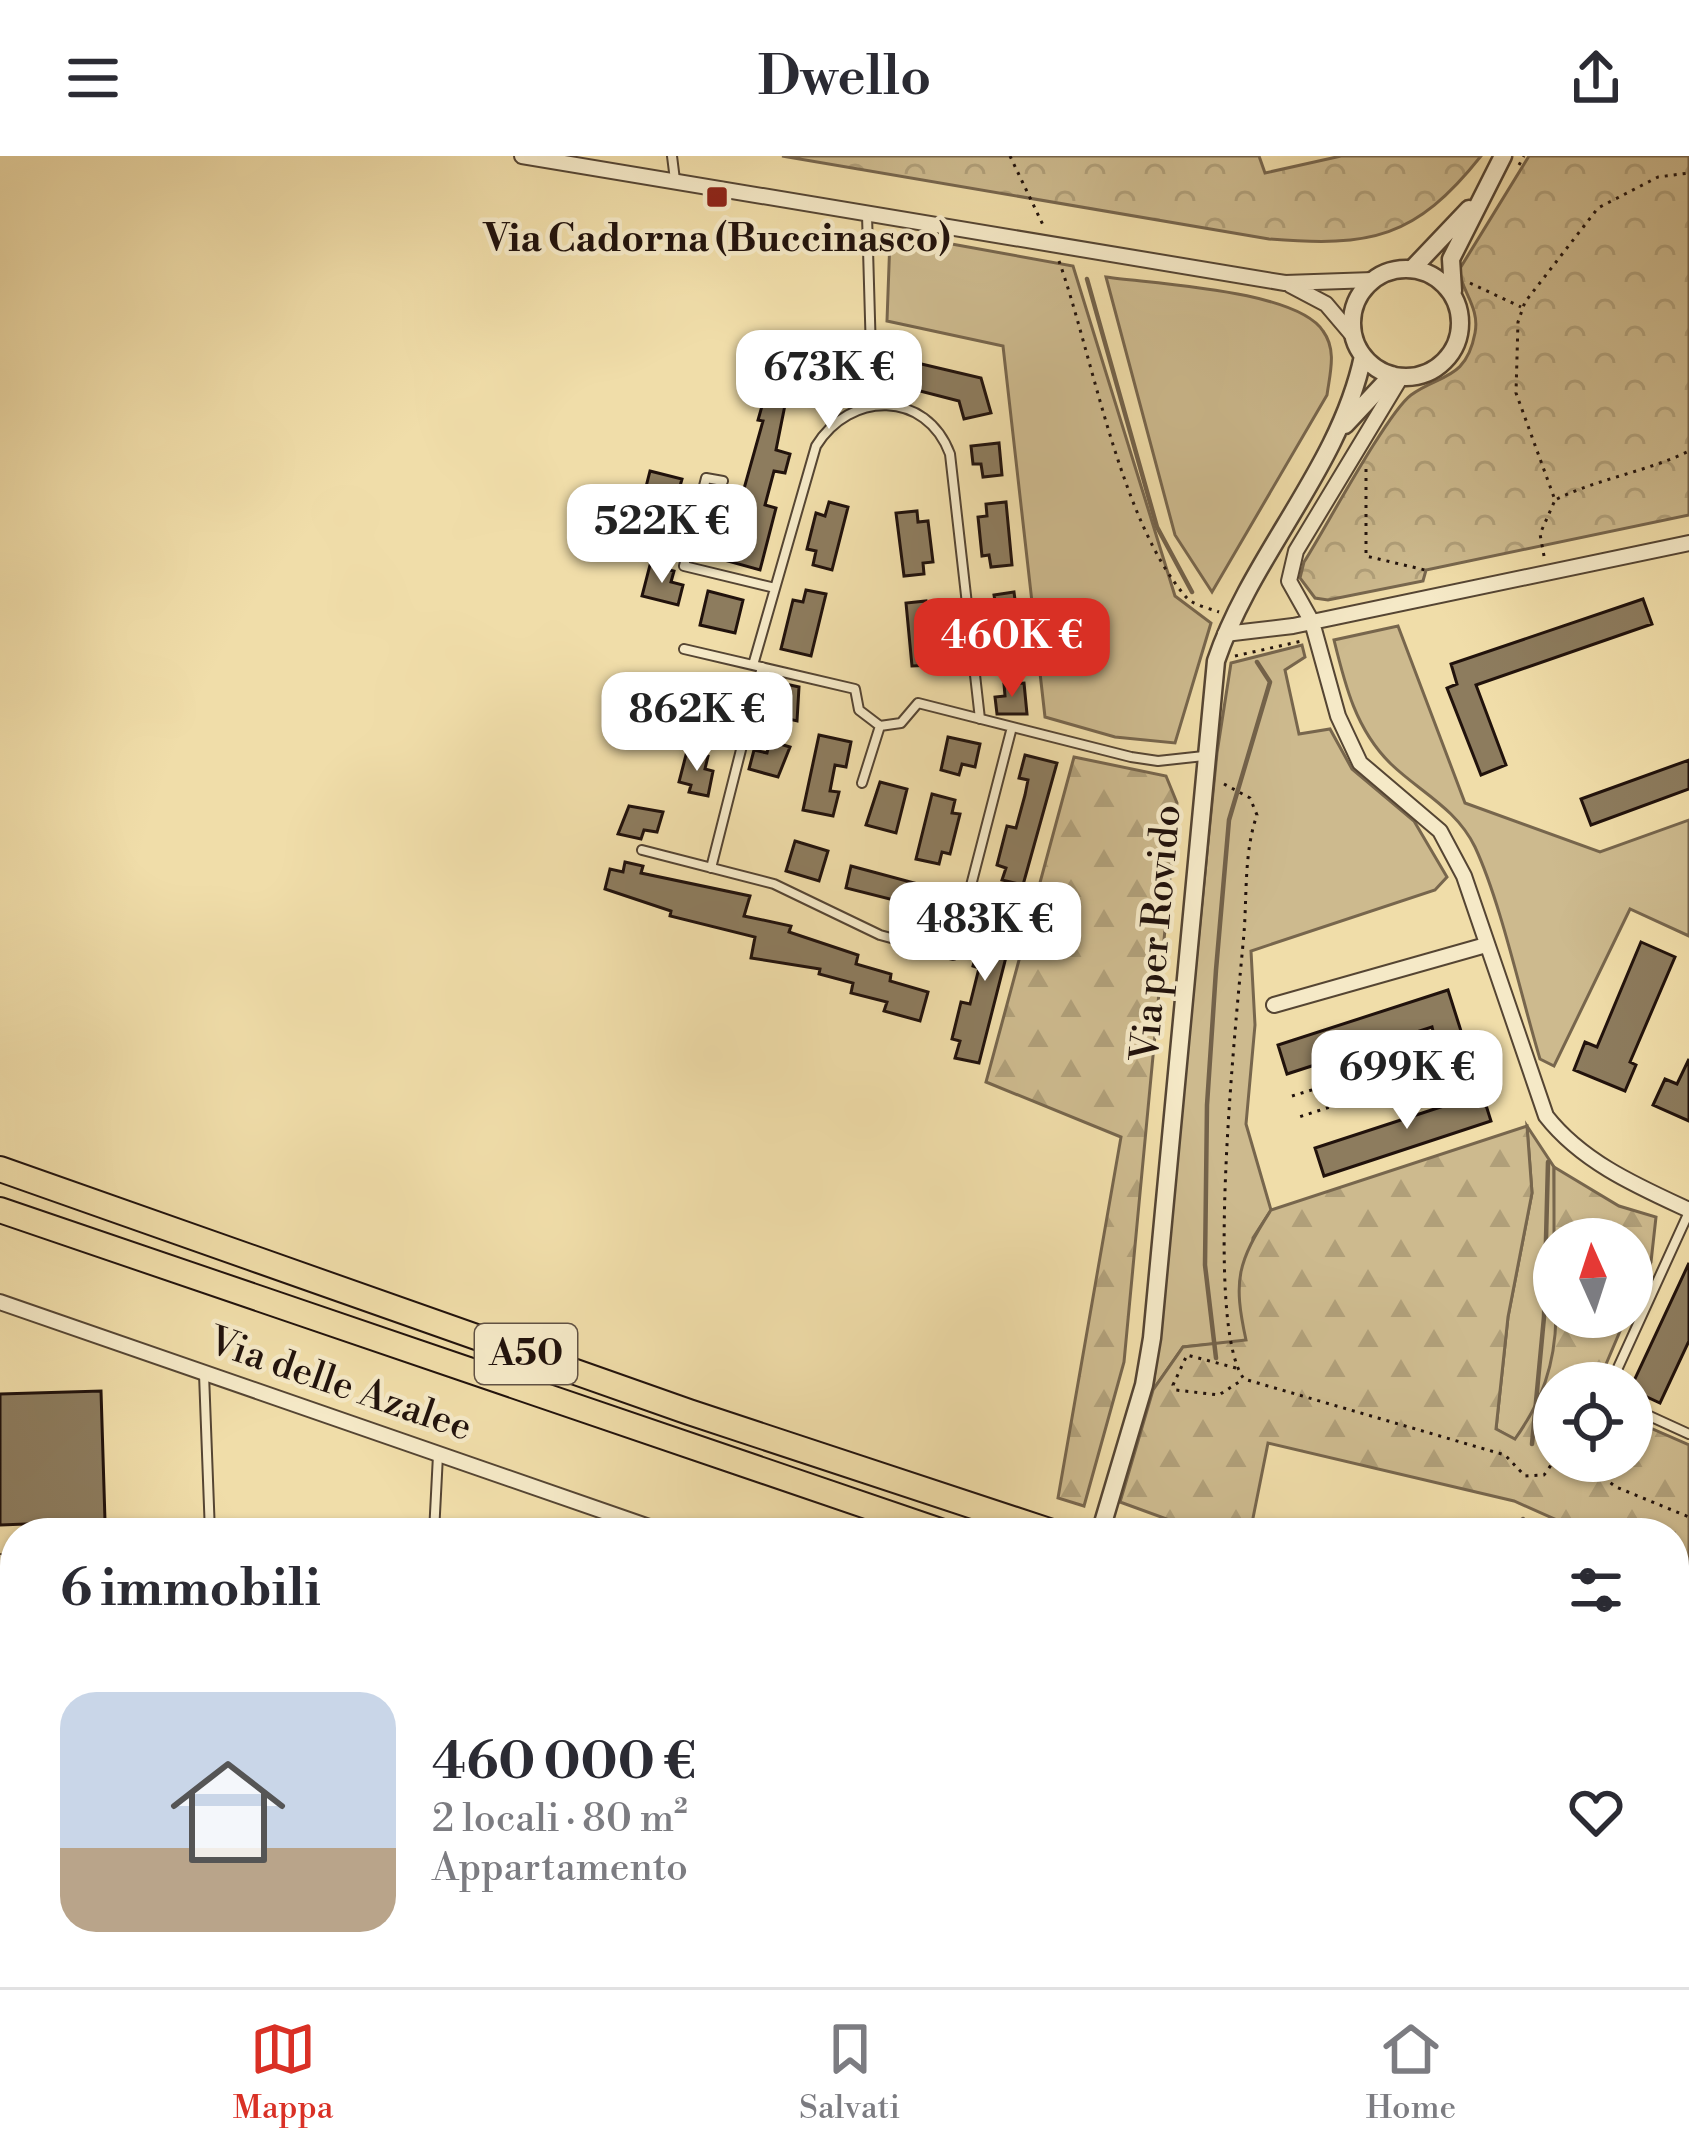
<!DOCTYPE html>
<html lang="it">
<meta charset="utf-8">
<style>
:root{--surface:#fff;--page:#f2f2f3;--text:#2b2b33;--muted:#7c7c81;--line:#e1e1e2;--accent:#d93025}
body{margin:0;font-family:"Libre Bodoni",serif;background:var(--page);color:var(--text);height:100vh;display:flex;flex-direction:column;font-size:45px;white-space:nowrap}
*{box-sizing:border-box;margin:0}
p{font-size:39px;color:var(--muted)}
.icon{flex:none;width:66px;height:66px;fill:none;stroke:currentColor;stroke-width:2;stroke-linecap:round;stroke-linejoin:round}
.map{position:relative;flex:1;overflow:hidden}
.details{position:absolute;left:0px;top:1362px;width:1689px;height:471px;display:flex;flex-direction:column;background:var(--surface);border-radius:48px 48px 0 0;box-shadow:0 3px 9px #0004}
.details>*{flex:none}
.needle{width:78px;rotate:357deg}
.fabs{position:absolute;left:1533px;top:1062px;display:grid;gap:24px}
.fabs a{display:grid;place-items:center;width:120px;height:120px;border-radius:50%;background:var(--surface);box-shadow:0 3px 9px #0004;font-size:60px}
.price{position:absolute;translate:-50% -102px;padding:0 27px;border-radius:24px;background:#fff;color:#222;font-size:39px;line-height:78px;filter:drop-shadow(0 3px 6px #0008)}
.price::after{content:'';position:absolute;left:50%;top:72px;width:36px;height:27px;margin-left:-18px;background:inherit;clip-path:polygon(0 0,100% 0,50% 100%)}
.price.on{background:var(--accent);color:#fff}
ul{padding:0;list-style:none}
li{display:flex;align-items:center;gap:36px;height:300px;padding:0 60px}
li+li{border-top:3px solid var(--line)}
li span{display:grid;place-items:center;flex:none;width:336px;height:240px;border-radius:36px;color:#555}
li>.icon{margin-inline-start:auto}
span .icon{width:144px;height:144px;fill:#fffc;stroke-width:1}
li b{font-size:51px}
h2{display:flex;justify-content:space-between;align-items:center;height:144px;padding:0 60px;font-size:51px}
header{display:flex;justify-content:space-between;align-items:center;height:156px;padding:0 60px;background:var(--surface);font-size:54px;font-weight:600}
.tabs{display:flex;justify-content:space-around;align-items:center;height:168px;border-top:3px solid var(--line);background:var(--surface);font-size:33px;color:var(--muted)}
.tabs a{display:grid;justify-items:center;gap:6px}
.tabs .on{color:var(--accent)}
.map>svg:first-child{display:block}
.grass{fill:#cdba8e;stroke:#77664d;stroke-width:3}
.forest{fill:url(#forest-firs);stroke:#77664d;stroke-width:3}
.park{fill:url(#park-crowns);stroke:#77664d;stroke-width:3}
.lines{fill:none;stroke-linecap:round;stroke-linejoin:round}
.stream{stroke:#73624a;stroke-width:4.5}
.building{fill:#8d7c5e;stroke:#21120c;stroke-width:3}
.service-casing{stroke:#554533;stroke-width:12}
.minor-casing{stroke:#554533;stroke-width:18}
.tertiary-casing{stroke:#554533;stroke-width:21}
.motorway-casing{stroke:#21120c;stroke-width:28}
.path{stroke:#21120c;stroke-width:3;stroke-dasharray:3 6;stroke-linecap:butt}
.service{stroke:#f5e9c7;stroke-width:8}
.minor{stroke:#f5e9c7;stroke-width:14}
.tertiary{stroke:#f5e9c7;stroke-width:16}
.motorway{stroke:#f0dda9;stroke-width:24}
.poi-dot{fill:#8f2418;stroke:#f5e9c7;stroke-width:4.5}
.labels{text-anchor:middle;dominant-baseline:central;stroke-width:9;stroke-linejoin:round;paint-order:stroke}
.shield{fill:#f5e9c7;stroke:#615244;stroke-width:3}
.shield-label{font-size:36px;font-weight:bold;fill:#21120c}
.poi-label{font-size:39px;font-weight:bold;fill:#21120c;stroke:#f5e9c7}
.street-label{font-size:39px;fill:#21120c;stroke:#f5e9c7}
</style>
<header><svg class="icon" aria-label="menu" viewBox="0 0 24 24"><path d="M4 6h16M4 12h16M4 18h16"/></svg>Dwello<svg class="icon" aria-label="share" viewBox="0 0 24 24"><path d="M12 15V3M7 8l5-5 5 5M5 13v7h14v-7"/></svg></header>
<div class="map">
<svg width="1689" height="1831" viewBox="0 0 1689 1831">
<defs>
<pattern id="forest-firs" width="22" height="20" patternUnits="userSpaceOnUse" patternTransform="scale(3)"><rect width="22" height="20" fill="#cdba8e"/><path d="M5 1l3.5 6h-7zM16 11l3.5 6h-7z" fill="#b09f79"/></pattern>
<pattern id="park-crowns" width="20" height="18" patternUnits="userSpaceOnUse" patternTransform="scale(3)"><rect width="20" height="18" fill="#cdba8e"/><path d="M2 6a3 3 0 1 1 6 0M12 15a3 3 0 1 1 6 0" fill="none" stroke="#b09f79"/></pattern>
</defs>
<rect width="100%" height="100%" fill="#f0dda9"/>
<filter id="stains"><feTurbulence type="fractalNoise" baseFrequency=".00167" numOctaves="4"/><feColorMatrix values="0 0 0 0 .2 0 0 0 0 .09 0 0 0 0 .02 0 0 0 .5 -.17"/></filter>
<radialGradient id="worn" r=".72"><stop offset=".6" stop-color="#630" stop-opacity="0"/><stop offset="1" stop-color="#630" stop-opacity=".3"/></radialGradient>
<path class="grass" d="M902,79L1073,110L1175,440L1211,467L1175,587L1115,581L1045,561L1003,190L887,165L890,82Z
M1106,121C1155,128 1296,134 1323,175C1337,194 1330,217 1327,239L1212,436L1175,379Z
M1398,470L1465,647L1600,696L1689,664V780L1630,753L1554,910L1540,903C1521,840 1501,747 1475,691C1456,652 1420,636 1391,608C1356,574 1345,529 1334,484Z
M1302,489L1305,501L1285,514L1299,578L1330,573L1352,613L1414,665L1447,721L1435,734L1251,795L1255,869L1246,968L1271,1054L1253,1082L1246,1185L1183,1191L1153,1234L1217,597L1231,507Z
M1527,970L1554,1011L1556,1189L1541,1245L1515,1284L1496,1273L1508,1161L1532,1037Z"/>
<path class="forest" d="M1074,601L1166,620L1177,647L1124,1206L1084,1350L1058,1342L1121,981L986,926Z
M1527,970L1532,1037L1508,1161L1496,1273L1515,1283C1542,1245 1555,1209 1556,1161H1626L1598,1227H1554V1305H1632V1264L1689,1289V1418L1674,1412V1377H1586L1514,1345L1268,1287L1250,1377H1205L1120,1346L1153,1234L1183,1191L1246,1184C1233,1124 1237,1107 1271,1054Z
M1554,1011L1619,1050L1656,1061L1651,1106L1632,1148V1083L1554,1084Z
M890,1818H990L989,1831H890Z"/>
<path class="park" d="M782,0H1259L1265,17L1341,0H1481C1415,83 1371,91 1269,83Z
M1529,0H1689V359L1426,414L1423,425L1328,444L1315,442L1300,422L1304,406C1325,373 1387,257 1411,239C1439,218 1466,225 1475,177C1480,152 1462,136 1459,114Z"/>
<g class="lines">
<path class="stream" d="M1087,123L1157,371L1192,436
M1216,1202L1205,1109L1207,949L1216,814L1229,664L1270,526L1257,506
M1532,1288L1544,1161L1548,1006
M1520,1377L1523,1363
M1506,1818L1507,1831
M1585,1818L1595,1831"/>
</g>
<path class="building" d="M879,198L981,222L991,257L964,263L959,245L881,225L874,214L865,225L785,249L776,294L790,298L785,317L774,315L765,349L776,352L760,414L724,404L763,265L758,264L764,243L782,245L777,224L863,199L872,205Z
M999,287L1002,319L983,321L981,308H973L971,290Z
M650,315L682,323L677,341L664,338L657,364L671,367L666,386L634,378Z
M829,346L848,351L832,414L813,409L816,395L807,393L816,357L825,360Z
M1006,346L1012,409L991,411L989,399L982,400L978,361L987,360L986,348Z
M917,355L918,366L928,365L933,406L923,407L924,418L904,420L896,357Z
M650,409L674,415L671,426L683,429L678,449L642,440Z
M806,434L826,438L811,500L781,493L793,444L803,446Z
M708,435L743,444L735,477L700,469Z
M1014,436L1022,498L1001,500L999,488L991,489L986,452L996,451L994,439Z
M1643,443L1652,468L1476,529L1506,609L1481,619L1447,532L1457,528L1451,508Z
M926,445L927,457L938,456L941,496L932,497L933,509L912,510L906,447Z
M772,525L799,531L797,565L776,560L779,547L768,544Z
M1024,527L1027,558H997L995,541L1005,540L1004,528Z
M706,534L726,539L724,551L734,554L727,581L698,567Z
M819,579L851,586L846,611L835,609L830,635L839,636L833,660L803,654Z
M948,581L980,588L975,611L962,608L959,619L941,614Z
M770,585L790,591L778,621L749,613L754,594L767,597Z
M687,595L708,600L705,613L713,615L708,640L689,636L691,629L679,626Z
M1025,599L1057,607L1023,729L1002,724L1006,712L997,709L1007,670L1016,672L1025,639L1028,624L1019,622Z
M1689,604V633L1591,669L1581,643Z
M880,626L907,633L896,677L866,669Z
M932,638L955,644L952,657L960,658L950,698L942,696L939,708L916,703Z
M629,650L663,656L657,676L644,674L641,683L618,678Z
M795,685L828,695L819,725L786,715Z
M625,706L643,710L641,717L750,740L744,760L791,770L789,776L858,799L856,808L891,818L890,825L928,836L920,865L884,855L887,846L851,837L853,827L819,818L820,813L751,802L755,781L670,760L671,755L605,733L610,713L623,716Z
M851,710L933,732L930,746L939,748L933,772L901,764L906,747L846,732Z
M996,749L1018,754L979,907L955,902L960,885L952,883L961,846L970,848L979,812L973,810L987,759L993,761Z
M1641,786L1675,801L1630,906L1636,909L1625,935L1574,914L1585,886L1597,891Z
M1448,834L1461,875L1435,883L1432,871L1287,918L1278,889Z
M1689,903V965L1653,949L1665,923L1677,928Z
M1478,924L1491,965L1324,1020L1315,992L1456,946L1451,933Z
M1689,1107V1185L1660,1247L1632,1234V1229Z
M101,1235L105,1365L0,1369V1238Z
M24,1818H209V1831H24Z
M264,1818H344V1831H264Z
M511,1818H608V1831H510Z
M674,1818H852L851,1831H673Z
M1154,1818H1381L1376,1831H1185Z"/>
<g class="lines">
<g class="service-casing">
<path id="service" d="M672,0L675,24
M867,59L871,197
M873,222L875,247
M723,325L706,322L684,410L775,432
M684,493L855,533L859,554L880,570L901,567L918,547L1131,601L1158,605L1204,600
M753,509L816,290C850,235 926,234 950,298L980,563
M862,627L880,570
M642,694L774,728L880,779L953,799L1012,571
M711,712L762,511
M204,1218L210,1377
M1611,1227L1689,1056
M1632,1252L1689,1278
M434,1377L438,1299
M0,1403L15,1831
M224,1818L225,1831
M442,1831V1818"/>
</g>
<g class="minor-casing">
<path id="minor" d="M522,0L1285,127L1373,124
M1290,129L1326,148L1354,181
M1401,221L1296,395L1289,425L1312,466L1338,560L1360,607L1440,675L1464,720L1546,960C1582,1006 1637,1030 1689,1054
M1225,478L1293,470L1689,387
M1274,849L1486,789
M0,1146L658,1374"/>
</g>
<g class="tertiary-casing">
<path id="tertiary" d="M1412,113L1469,53
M1352 167a54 54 0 1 1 108 0a54 54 0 1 1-108 0Z
M1453,135L1451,103L1503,0
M1345,269L1392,219
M1100,1377L1144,1229L1152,1182L1216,505C1252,398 1340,311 1363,200
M1008,1831L1009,1818"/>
</g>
<g class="motorway-casing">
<path id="motorway" d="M0,1013L689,1256L1055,1377
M0,1054L946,1377
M1674,1595L1689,1601
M1674,1632L1689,1638"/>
</g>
<path class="path" d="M1010,0L1043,69
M1519,9L1524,0
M1059,105C1093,201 1120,365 1186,441C1193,449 1208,452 1219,456
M1470,127L1521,151
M1366,313V400L1425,414
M1557,343C1600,322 1646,316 1689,295
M1544,400L1540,378L1555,344L1516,237L1518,166L1525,146L1598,52L1658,21L1689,17
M1235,500L1302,485
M1224,628L1250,642L1257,659C1244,695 1247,739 1244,777C1237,857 1203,1168 1244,1223L1505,1299L1525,1320L1544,1319L1554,1305
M1426,909L1503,885
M1292,940L1423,900L1428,919L1299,961
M1236,1212L1187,1199L1173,1229L1176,1234L1219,1239L1242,1224
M1582,1305L1616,1331L1689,1361
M1674,1775L1689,1766
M1627,1831L1629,1818"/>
<use href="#service" class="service"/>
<use href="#minor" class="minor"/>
<use href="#tertiary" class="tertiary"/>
<use href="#motorway" class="motorway"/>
</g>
<rect class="poi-dot" x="705" y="29" width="24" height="24" rx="6"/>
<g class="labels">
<rect class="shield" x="475" y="1168" width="102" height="60" rx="9"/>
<g class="shield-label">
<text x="526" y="1198">A50</text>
</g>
<g class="poi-label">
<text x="717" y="83">Via Cadorna (Buccinasco)</text>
</g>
<g class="street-label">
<text transform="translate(1157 777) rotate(-85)">Via per Rovido</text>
<text transform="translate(340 1229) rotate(19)">Via delle Azalee</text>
</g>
</g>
<rect width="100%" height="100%" filter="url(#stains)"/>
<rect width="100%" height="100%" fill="url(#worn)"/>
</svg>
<div class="fabs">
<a><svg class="needle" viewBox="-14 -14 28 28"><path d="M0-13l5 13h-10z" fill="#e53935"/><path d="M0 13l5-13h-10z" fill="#7c7c81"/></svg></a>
<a><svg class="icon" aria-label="locate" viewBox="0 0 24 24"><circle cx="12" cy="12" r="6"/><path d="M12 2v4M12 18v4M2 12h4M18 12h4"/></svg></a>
</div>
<b class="price" style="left:829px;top:276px">673K €</b>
<b class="price" style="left:662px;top:430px">522K €</b>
<b class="price on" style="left:1012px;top:544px">460K €</b>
<b class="price" style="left:697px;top:618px">862K €</b>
<b class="price" style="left:985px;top:828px">483K €</b>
<b class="price" style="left:1407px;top:976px">699K €</b>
<section class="details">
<h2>6 immobili<svg class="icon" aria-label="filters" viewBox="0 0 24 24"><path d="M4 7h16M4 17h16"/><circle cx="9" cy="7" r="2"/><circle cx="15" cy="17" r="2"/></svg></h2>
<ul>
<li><span style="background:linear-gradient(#c9d6e8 65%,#b9a48a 0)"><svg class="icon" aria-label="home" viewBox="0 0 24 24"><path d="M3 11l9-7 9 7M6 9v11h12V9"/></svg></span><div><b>460 000 €</b><p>2 locali · 80 m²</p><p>Appartamento</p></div><svg class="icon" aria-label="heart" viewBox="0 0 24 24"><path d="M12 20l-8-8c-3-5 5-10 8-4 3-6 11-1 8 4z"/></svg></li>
</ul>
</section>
</div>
<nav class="tabs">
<a class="on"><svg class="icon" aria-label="map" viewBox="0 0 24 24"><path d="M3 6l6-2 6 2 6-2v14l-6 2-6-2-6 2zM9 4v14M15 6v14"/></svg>Mappa</a>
<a><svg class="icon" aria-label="saved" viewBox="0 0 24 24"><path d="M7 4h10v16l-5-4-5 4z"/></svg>Salvati</a>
<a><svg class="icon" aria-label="home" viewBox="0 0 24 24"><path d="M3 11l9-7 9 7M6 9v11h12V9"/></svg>Home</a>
</nav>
